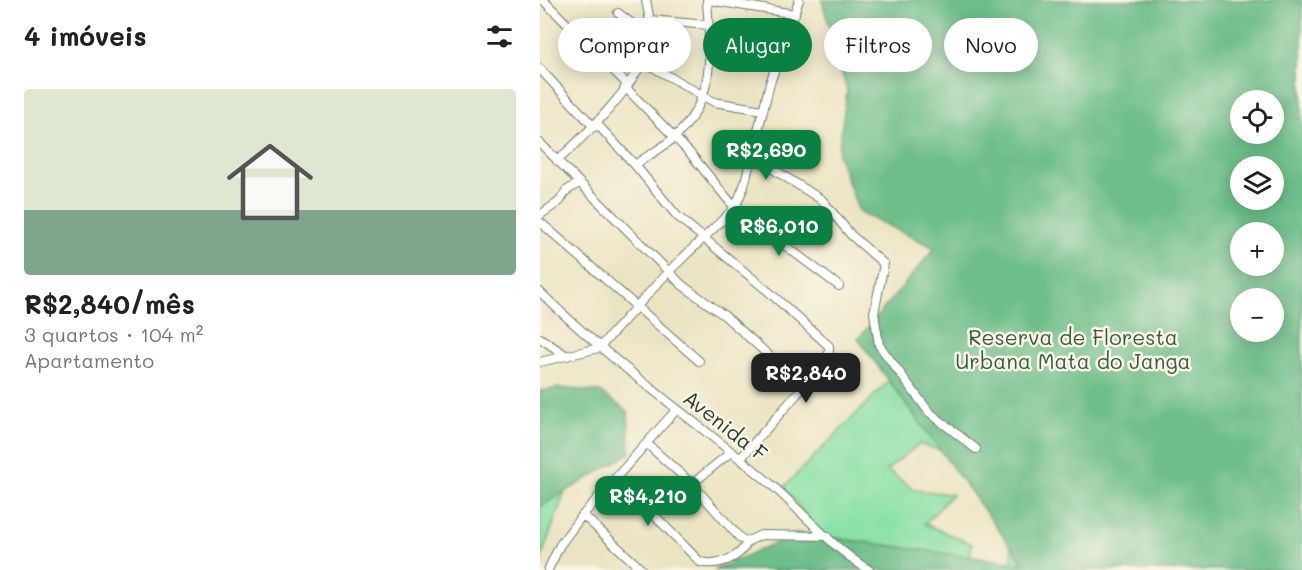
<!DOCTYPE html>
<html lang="pt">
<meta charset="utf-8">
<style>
:root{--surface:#fff;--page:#f2f2f2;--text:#202124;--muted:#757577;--line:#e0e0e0;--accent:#0b8043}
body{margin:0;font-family:Mali,sans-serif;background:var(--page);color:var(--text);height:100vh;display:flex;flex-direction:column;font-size:22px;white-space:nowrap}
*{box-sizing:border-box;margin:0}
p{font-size:20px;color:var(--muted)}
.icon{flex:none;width:33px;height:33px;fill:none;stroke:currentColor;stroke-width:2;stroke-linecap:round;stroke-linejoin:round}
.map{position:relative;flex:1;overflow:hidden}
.sheet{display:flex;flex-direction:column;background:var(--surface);width:540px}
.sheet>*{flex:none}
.hud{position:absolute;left:18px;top:18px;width:570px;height:54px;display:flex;gap:12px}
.tools{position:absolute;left:690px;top:90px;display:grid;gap:12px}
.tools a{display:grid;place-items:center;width:54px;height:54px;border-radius:50%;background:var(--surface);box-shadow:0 3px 15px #0003;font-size:30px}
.price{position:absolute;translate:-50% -51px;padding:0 14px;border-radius:12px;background:var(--accent);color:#fff;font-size:20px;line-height:39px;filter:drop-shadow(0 2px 3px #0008)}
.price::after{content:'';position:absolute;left:50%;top:36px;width:18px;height:14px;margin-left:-9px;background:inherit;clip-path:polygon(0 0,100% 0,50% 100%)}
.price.selected{background:#222;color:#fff}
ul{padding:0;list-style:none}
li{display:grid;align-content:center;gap:12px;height:318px;padding:0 24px}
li+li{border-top:2px solid var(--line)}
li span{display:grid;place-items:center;height:186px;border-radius:6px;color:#555}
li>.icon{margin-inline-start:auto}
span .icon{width:108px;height:108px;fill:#fffc;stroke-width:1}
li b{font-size:26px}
h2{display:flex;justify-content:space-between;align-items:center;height:72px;padding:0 24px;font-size:26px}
.tag{padding:0 21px;border-radius:27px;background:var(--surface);box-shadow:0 3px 15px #0003;font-size:21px;line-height:54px}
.tag.selected{background:var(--accent);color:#fff}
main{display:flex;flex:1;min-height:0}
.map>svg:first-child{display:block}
.green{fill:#88e0a4;stroke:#548e6c;stroke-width:1.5}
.forest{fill:#6ebe8a;stroke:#467e5f;stroke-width:1.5;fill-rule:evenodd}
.building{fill:#eab27f}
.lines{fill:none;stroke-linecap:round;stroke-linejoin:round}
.street-casing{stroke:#676;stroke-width:10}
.street{stroke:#fff;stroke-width:8}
.labels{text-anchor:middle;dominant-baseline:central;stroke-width:5;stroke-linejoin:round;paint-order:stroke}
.park-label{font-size:21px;fill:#345e4a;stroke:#fcf5e5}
.street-label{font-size:21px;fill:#1f3d34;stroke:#fcf5e5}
</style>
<main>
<section class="sheet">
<h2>4 imóveis<svg class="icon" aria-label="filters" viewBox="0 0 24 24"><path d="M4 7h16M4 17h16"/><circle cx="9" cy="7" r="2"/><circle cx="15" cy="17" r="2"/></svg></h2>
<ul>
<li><span style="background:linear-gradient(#dfe7d0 65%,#7fa58c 0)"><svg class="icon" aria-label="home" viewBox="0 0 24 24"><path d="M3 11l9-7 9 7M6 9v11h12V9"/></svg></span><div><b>R$2,840/mês</b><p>3 quartos · 104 m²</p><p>Apartamento</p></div></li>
</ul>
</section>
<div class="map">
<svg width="762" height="570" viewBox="0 0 762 570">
<rect width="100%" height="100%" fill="#fcf5e5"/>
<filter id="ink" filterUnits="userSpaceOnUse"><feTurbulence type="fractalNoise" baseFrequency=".0167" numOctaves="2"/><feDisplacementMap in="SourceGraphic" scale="12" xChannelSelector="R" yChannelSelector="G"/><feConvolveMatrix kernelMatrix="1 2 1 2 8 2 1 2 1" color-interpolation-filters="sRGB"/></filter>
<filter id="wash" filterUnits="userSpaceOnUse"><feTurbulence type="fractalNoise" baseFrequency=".008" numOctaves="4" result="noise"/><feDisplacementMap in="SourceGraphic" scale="24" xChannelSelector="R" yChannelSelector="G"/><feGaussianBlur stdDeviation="1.35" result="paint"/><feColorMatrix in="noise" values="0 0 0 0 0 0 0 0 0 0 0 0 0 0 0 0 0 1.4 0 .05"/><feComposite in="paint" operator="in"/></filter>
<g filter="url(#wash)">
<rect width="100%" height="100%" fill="#ebe4c3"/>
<path class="green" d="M634,124L649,148L632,147L637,164L655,185L725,232H700V266H734V239L755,262L757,290L751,317L737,337L727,332H734V298H700V322L677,317L672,327L678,358L699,412L711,414L716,452L730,461L742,480L762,476V489L728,484L707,486L693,500L665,519L644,530L626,516L629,444L634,404L628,387L610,388L600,391L604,406L617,421L610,472L599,469L575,447L540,420L520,415L512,416C507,450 551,493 546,528C544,540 535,555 530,567L527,570H472L470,495L449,465L379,444L347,470L375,490L412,494L385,524L432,544L428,570L297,558L244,487L402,327L498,395L529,389L570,370L628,353L639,301L640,259L626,231L616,143L628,138Z
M48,428L0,561V436Z"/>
<path class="forest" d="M282,0H762V570H174L258,533L484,564L318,339L395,248L319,212L298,154L307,91ZM700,100H734V134H700ZM700,166H734V200H700ZM700,232H734V266H700ZM700,298H734V332H700Z
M18,388L60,392L88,412L90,453L0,507V391Z"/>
<g id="blocks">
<path class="building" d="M60,20L66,26L58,34L51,28Z"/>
</g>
</g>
<g filter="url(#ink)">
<use href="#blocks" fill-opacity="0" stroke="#676" stroke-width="1.5"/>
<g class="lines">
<g class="street-casing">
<path id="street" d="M3,0L87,84
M169,0L255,14
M78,13L110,37
M110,20L168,25
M170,49L238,63
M102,61L174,102L223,110
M0,69L54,127
M85,87L150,153L195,208L299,286
M57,124L95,165L137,216L229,292L289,346V355L286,361L200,459
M0,143L142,285L185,316L264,387
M212,156L282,200L311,235L344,264L334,313L339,345L389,412L436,449
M17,161C47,134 105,78 110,37C112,24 108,12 106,0
M95,165C108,155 125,147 137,135C177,96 170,50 167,0
M0,215L20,201L26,191L39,183
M0,222L159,361
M0,292C70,361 150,417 225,479C258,507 293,549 329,570
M0,338L27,356
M59,348L128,272L195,208L204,186L230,83L259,0
M0,362L59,348
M107,444L152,484L201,539L208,541L221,535L287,536
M77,477L160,562C178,566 200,559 208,541
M152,484L191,452
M43,515L102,570
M8,570L20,545L40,518L137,409"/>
</g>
<use href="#street" class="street"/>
</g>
</g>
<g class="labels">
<g class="park-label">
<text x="533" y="336">Reserva de Floresta<tspan x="533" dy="24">Urbana Mata do Janga</tspan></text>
</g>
<g class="street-label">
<text transform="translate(186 425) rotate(38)">Avenida F</text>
</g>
</g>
</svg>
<div class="tools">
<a><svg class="icon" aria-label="locate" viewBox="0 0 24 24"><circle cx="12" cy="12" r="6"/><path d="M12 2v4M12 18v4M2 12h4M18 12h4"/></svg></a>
<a><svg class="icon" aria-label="layers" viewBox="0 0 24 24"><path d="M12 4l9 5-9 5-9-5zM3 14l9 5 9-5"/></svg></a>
<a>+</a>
<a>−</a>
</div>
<b class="price" style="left:226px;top:181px">R$2,690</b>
<b class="price" style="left:239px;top:257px">R$6,010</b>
<b class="price selected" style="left:266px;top:404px">R$2,840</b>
<b class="price" style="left:108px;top:527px">R$4,210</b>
<div class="hud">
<a class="tag">Comprar</a>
<a class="tag selected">Alugar</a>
<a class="tag">Filtros</a>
<a class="tag">Novo</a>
</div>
</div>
</main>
